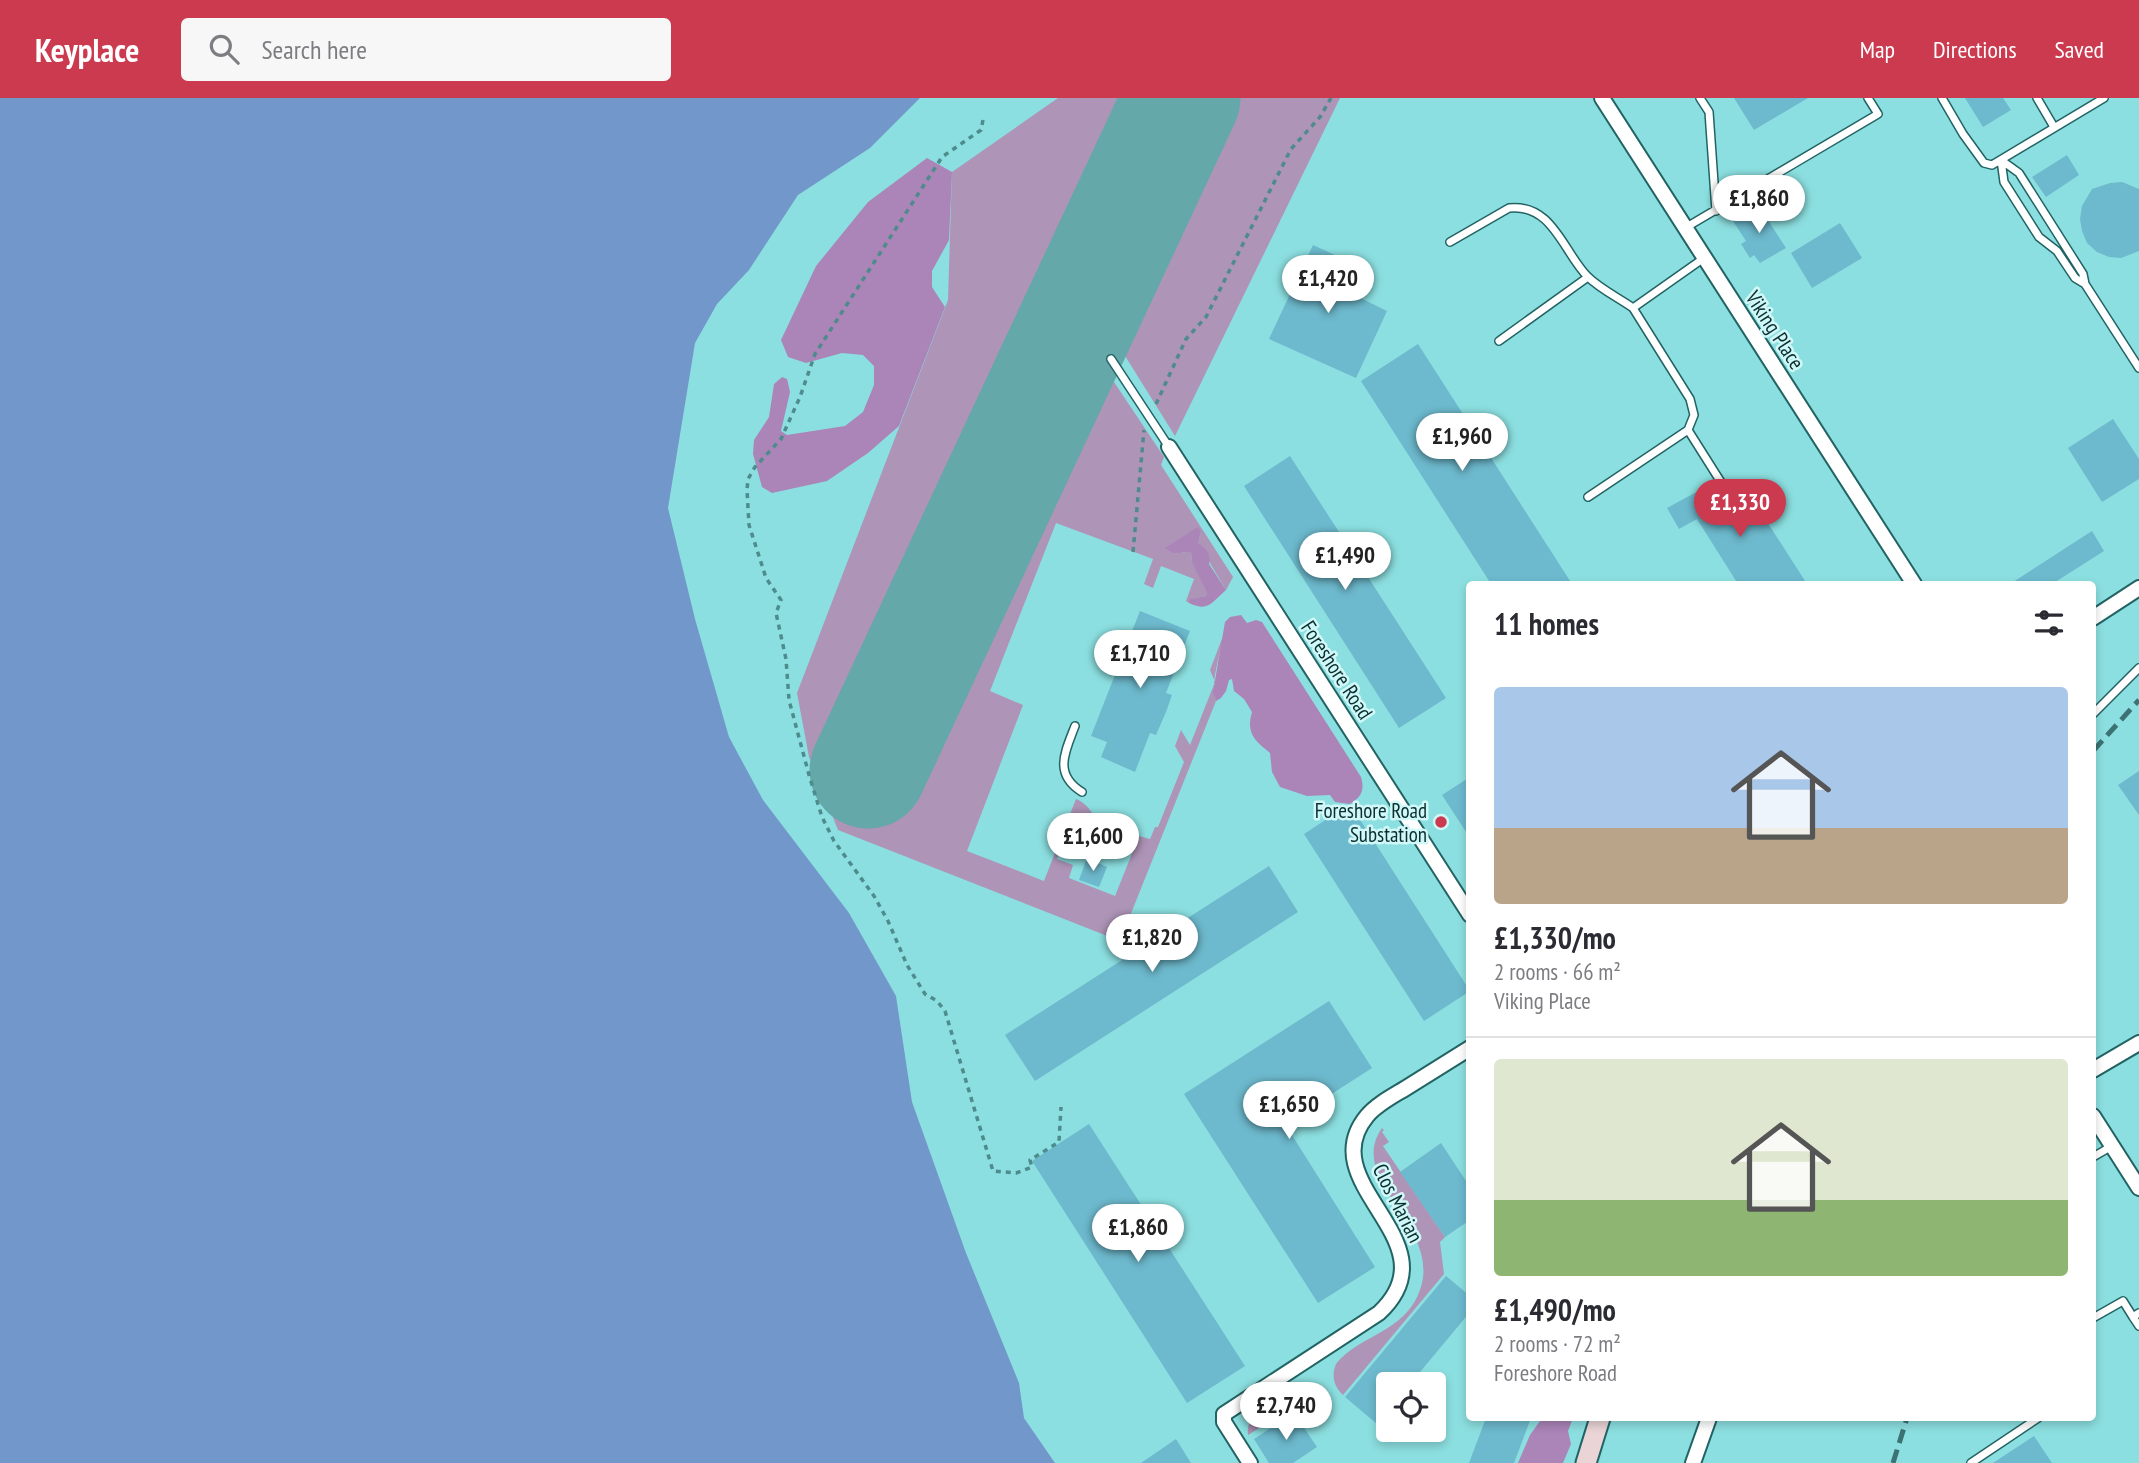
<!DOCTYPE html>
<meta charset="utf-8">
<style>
:root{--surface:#fff;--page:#f7f7f7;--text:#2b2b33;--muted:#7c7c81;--line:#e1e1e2;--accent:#cb3a4f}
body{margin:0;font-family:"PT Sans Narrow",sans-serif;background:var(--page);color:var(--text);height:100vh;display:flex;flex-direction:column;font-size:26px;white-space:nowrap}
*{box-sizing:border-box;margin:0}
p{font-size:23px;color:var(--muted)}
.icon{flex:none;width:38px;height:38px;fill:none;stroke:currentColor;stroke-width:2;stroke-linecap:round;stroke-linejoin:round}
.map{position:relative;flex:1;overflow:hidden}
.details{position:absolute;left:1466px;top:483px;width:630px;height:840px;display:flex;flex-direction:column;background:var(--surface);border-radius:7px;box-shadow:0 4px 10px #0003}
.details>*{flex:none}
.tools{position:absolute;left:1376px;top:1274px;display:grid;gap:14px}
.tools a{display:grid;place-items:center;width:70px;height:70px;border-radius:7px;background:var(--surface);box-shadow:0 4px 10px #0003;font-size:35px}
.price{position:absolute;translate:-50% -60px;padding:0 16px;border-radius:24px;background:#fff;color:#222;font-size:23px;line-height:46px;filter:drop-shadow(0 2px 4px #0008)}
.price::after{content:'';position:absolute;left:50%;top:42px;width:21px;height:16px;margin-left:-10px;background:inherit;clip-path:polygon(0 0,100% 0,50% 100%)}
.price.current{background:var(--accent);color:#fff}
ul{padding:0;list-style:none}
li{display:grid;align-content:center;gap:14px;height:371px;padding:0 28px}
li+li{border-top:2px solid var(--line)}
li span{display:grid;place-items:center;height:217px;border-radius:7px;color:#555}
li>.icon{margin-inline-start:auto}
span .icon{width:126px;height:126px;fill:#fffc;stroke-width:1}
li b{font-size:30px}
h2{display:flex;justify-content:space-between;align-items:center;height:84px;padding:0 28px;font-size:30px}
header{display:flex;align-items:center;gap:42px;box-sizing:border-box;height:98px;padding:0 35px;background:var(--accent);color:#fff}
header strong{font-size:33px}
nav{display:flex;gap:38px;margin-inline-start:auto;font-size:24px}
.search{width:490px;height:63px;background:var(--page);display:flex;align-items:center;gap:18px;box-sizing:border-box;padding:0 24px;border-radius:7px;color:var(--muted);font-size:26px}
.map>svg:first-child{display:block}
.green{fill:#ae94b7}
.forest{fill:#ab84b8}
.water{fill:#7297ca}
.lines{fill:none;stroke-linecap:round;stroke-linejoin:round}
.runway{stroke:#64a8aa;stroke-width:117}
.building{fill:#6db9cd}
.lane-casing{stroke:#226364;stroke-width:10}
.street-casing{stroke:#226364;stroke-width:18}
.secondary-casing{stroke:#226364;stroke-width:23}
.path{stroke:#4e8b8c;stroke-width:3.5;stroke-dasharray:5 5;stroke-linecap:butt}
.lane{stroke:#fff;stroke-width:7}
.street{stroke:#fff;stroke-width:14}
.secondary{stroke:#ead4d6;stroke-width:19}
.rail{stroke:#3c7273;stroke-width:5;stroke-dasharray:14 7;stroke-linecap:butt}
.poi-dot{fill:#cb3a4f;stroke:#d1f8f8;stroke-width:2.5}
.labels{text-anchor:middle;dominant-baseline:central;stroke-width:5;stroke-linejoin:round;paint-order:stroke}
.street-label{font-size:21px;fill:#0b2f30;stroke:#d1f8f8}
.poi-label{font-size:21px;fill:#0b2f30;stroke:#d1f8f8;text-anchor:end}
</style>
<header>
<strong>Keyplace</strong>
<div class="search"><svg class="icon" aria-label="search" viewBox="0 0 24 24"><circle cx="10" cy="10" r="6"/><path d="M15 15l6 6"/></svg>Search here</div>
<nav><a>Map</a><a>Directions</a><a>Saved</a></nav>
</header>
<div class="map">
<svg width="2139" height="1365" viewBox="0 0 2139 1365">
<rect width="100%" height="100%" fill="#8cdfe0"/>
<path class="green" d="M1058,0H1340L1175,338L1122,253L1110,278L1164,359L1161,367L1233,479L1226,492L1198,445L1201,434L1182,455L1191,453L1192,465L1208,493L1206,498L1191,501L1189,505L1186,503L1194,481L1161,468L1153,490L1144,486L1153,461L1056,425L990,593L1023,607L967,753L1044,783L1076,701C1099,710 1109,749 1078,752L1075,760L1060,754L1057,761L1073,767L1069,780L1115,798L1139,738L1150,741L1155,729H1158L1184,664L1175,648L1181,632L1190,647L1215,584L1210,572L1223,538C1221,557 1209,585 1216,603L1120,843L838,732L809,659L797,595L948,202L952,74Z
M1382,1030L1384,1032L1382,1034L1389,1044L1383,1048L1445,1139L1440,1144L1444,1176L1343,1297C1334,1289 1331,1278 1336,1266C1356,1240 1397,1235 1415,1203C1454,1133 1343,1086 1382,1030Z
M1291,1297L1304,1302L1248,1337C1245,1316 1272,1299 1291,1297Z"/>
<path class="forest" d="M927,60L952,74L949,142L932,173V189L945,209L899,328L868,355L827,383L772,395L762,389L753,356L754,342L769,319L774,286L782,279L787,281L790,294L781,333L787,337L845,328L863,314L874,287V268L863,257L842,255L806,265L788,259L781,242L816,168L868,104Z
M1198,429L1201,434L1198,445C1207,451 1211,456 1209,466L1226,492C1211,505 1209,514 1189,505L1190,501L1206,498L1207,494L1192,465L1191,454L1173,455L1165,450Z
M1241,517L1247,525L1256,522L1262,524L1361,679C1365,693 1361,699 1350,706L1335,704L1330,697L1307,698L1280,689L1272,674L1270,655C1254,642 1246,635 1252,614L1244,601L1234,593L1232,581L1229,582L1226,593L1221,600L1216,603L1213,594L1225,524L1230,519Z
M1542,1320H1573L1568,1333L1571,1346L1563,1365H1518L1530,1337Z"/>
<path class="water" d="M0,0H920L870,50L798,97L749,172L717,206L695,245L668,410L695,521L729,639L763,702L849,815L896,898L912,1004L966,1155L1019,1285L1024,1320L1055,1365H0Z"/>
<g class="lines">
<path class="runway" d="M868,672L1182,0"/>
</g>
<path class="building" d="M1734,0H1808L1754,32Z
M1965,0H2003L2011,12L1983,29Z
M2067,57L2079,77L2046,99L2032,79Z
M2122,84L2139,91V153L2121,160L2109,159L2097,154L2087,145L2082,133L2080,121L2082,108L2092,91L2110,85Z
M1758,107L1786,150L1760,165L1754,157L1750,160L1741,146L1746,143L1733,123Z
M1840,125L1862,160L1812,190L1791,155Z
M1313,147L1357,167L1346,193L1387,213L1356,280L1269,241Z
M1418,246L1572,486H1491L1361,283Z
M2113,321L2139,361V381L2102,404L2068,350Z
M1290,358L1446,600L1399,630L1244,388Z
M1702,391L1714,412L1746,391L1807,486H1738L1697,421L1679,431L1667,410Z
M2092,433L2104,453L2052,486H2010Z
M1140,513L1190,533L1166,595L1172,597L1166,614L1156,637L1150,635L1135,674L1101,659L1107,644L1091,638Z
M2139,673V717L2118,687Z
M1470,679V740L1442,697Z
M1350,706L1470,893L1424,923L1304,736Z
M1087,760L1107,769L1099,789L1079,782Z
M1269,768L1298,814L1035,983L1005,937Z
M1329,903L1372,970L1285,1026L1375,1169L1318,1205L1184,996Z
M1089,1026L1245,1268L1187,1305L1032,1063Z
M1441,1045L1470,1089V1122L1445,1139L1400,1074Z
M1446,1178L1470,1198V1214L1410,1286H1388V1313L1377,1326L1345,1299Z
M1294,1315L1317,1349L1293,1365H1269L1254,1341Z
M1486,1320H1531L1514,1365H1469Z
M2034,1338L2052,1365H1993Z
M1176,1341L1191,1365H1141Z"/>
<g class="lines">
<g class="lane-casing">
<path id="lane" d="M1700,0L1709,14L1716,113
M1942,0L1963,36L1984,65L1992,67L2104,0
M2037,0L2054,29
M2001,62L2019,75L2083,176L2085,186L2139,270
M2001,62L2004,84L2039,139L2057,153L2075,180L2085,186
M1685,130L1878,16L1868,0
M1450,144L1509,110C1552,105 1563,153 1587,178C1600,191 1619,200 1633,210
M1499,243L1588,179
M1111,261L1169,349
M1688,332L1724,389
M1588,399L1688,332L1694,317L1690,301L1633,210L1704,160
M2093,616L2139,570
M1075,628C1065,654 1053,676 1082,694
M2093,1059L2112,1048
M2139,1215L2133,1219L2139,1228
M2093,1220L2123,1203L2133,1219
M1971,1365L2038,1320"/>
</g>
<g class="street-casing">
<path id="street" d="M1602,0L1914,486
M1169,349L1470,817
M2093,520L2139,490
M2093,972L2139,945
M2093,1018L2139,1090
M1250,1365L1224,1324V1316L1379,1215C1456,1143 1310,1087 1367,1018C1377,1006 1393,998 1406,990C1427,977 1449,963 1470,950
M1693,1365L1709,1320"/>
</g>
<g class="secondary-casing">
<path id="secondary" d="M1586,1365L1600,1320"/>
</g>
<path class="path" d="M983,22L981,32L942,59L815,256L800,299L781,341L755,369L748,381L747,392L749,427L766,480L781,502L776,515L786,561L789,602L809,677L822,719L834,743L874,798L888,823L907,867L925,896L937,903L945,913L993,1073L1016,1075L1032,1069L1030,1062L1059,1044L1061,1009
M1156,306L1186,241L1206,219L1291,51L1320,19L1331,0
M1133,454L1144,332"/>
<use href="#lane" class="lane"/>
<use href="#street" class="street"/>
<use href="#secondary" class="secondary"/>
<path class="rail" d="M2093,653L2139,602
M1893,1365L1907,1320"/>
</g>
<circle class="poi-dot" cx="1441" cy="724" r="7"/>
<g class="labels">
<g class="street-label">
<text transform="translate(1775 232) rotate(57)">Viking Place</text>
<text transform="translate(1337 572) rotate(57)">Foreshore Road</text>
<text transform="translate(1398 1105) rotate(63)">Clos Marian</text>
</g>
<g class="poi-label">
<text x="1427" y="712">Foreshore Road<tspan x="1427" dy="24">Substation</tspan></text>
</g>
</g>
</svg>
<div class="tools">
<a><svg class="icon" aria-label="locate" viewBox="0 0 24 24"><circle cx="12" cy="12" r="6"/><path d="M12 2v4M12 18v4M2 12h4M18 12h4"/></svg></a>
</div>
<b class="price" style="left:1759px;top:137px">£1,860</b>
<b class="price" style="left:1328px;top:217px">£1,420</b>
<b class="price" style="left:1462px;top:375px">£1,960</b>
<b class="price current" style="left:1740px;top:441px">£1,330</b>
<b class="price" style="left:1345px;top:494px">£1,490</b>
<b class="price" style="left:1140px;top:592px">£1,710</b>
<b class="price" style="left:1093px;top:775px">£1,600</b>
<b class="price" style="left:1152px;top:876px">£1,820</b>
<b class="price" style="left:1289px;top:1043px">£1,650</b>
<b class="price" style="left:1138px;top:1166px">£1,860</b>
<b class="price" style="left:1286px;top:1344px">£2,740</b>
<section class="details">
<h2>11 homes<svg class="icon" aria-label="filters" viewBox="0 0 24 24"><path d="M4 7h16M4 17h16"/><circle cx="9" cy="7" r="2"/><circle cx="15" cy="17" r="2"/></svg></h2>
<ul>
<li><span style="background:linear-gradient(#a9c7e8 65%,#b9a48a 0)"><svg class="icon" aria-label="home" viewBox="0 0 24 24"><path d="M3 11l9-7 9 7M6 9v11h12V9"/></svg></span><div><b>£1,330/mo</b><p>2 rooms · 66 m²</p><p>Viking Place</p></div></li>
<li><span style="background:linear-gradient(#dfe7d0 65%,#8fb573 0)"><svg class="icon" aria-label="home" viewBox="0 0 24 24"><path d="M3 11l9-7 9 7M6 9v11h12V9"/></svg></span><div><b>£1,490/mo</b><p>2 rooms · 72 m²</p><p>Foreshore Road</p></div></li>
</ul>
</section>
</div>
